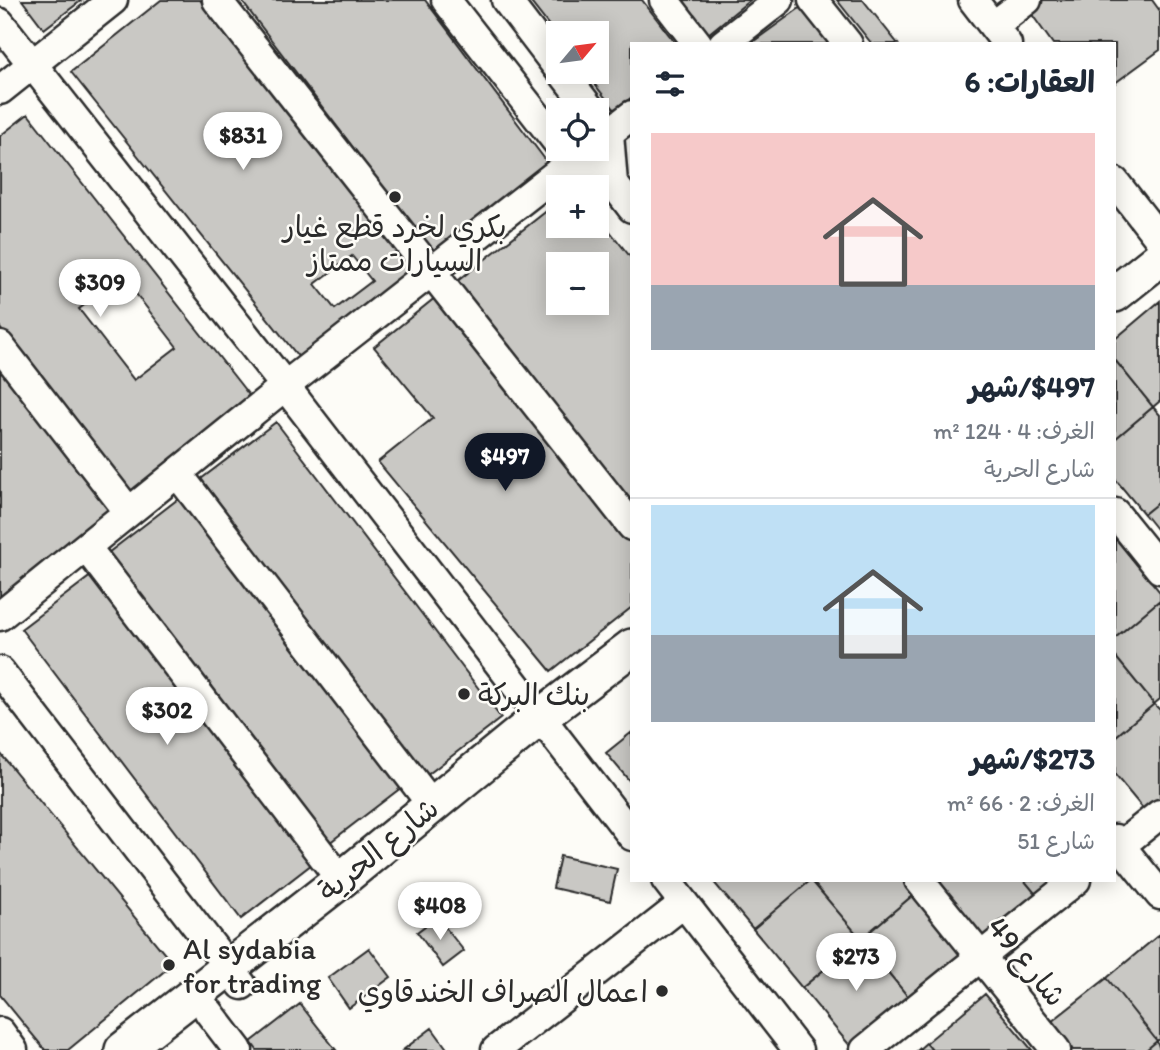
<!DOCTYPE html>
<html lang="ar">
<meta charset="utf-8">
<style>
:root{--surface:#fff;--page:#f6f6f7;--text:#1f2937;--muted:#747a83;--line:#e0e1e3;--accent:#111827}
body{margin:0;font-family:Itim,"Playpen Sans Arabic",sans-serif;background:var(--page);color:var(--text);direction:rtl;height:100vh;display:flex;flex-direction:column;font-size:26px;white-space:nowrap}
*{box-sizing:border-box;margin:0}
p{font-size:23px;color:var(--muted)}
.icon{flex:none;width:38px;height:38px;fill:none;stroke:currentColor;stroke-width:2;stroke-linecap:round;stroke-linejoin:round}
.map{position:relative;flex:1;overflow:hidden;direction:ltr}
.details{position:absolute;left:630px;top:42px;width:486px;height:840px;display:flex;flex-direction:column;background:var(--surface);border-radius:0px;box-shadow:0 4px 18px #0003;direction:rtl}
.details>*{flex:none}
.needle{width:46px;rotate:61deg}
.fabs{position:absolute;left:546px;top:21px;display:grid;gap:14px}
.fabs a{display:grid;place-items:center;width:63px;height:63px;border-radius:0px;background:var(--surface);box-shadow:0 4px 18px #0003;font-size:35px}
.price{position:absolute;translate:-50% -60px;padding:0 16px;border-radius:24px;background:#fff;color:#222;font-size:23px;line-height:46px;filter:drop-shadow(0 2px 4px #0008)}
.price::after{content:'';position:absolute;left:50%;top:42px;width:21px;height:16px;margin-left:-10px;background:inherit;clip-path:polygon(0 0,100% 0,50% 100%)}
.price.current{background:var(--accent);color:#fff}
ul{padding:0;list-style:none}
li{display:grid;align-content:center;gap:14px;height:371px;padding:0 21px}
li+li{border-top:2px solid var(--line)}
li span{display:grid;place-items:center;height:217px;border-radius:0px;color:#555}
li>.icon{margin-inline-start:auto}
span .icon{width:126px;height:126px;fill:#fffc;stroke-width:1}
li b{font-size:30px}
h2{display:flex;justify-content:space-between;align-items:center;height:84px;padding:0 21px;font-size:30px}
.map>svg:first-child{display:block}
.building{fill:#c9c8c4;stroke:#2b2b2b;stroke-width:2;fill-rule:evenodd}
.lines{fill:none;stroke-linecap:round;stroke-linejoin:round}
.minor-casing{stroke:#2b2b2b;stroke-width:33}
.major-casing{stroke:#2b2b2b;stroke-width:40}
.minor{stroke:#fdfcf7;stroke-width:28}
.major{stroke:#fdfcf7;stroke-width:35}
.poi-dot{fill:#2b2b2b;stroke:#fdfcf7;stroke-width:2.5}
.labels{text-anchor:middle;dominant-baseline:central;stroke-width:5;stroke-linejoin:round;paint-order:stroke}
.poi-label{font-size:30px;fill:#2b2b2b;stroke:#fdfcf7;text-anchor:start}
.street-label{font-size:30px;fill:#2b2b2b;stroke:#fdfcf7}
</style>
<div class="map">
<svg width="1160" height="1050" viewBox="0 0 1160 1050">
<rect width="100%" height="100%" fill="#fdfcf7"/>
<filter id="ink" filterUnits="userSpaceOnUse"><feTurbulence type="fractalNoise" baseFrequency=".0143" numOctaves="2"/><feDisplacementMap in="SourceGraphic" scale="14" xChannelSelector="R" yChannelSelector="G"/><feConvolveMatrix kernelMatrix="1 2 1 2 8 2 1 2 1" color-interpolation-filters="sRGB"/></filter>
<g filter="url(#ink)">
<path class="building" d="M22,0H82L44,29Z
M161,0H200L415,269L301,360L71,72ZM352,256L372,281L335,309L315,284Z
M241,0H425L550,166L434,254Z
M529,0H642L676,44H632V97L615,110L585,72H597V33H558V37Z
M681,0H750L708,34Z
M837,0H863L898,44H872Z
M1040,0H1152L1160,11V50L1115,83V44H1053L1028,9Z
M804,5L833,44H750Z
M28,114L252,399L131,494L0,328V136ZM123,277L177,347L134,380L79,309Z
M558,202V226H597V215L632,259V508L455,283ZM558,264H597V303H558Z
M436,297L632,536V607L551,671L378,462L433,418L374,347Z
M1160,301V401L1153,407L1115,360V339Z
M1115,360L1153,407L1115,439Z
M0,365L116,511L0,603Z
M1153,407L1160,415V501L1144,514L1115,479V439Z
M276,422L501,718L426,776L201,479Z
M182,496L402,787L329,843L108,553Z
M1160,501V534L1144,514Z
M1115,538L1160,592V600L1115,638Z
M92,575L312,864L241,919L21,629Z
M1160,600V699L1154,704L1115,656V638Z
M1115,656L1154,704L1115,737Z
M1154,704L1160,710V799L1145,811L1115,775V737Z
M632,732V784L606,753Z
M0,753L173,964L68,1050H45L0,995Z
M560,856L617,869L610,901L553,888Z
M712,880H811L753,929Z
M811,880H911L919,890L861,939Z
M811,880L861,939L802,988L753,929Z
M942,880H1024L1039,898L981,947L932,889Z
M1024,880H1061L1039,898Z
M919,890L968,948L909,998L861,939Z
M437,917L464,951L443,967L417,932Z
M1160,934V1039L1157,1041L1107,978Z
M861,939L909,998L851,1047L802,988Z
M369,948L391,977L349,1008L328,978Z
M1107,978L1157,1041L1146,1050H1073L1051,1022Z
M985,994L1032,1050H932L926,1043Z
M300,1004L336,1050H257L251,1042Z
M432,1028L448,1050H403Z
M1157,1041L1160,1050H1146Z
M926,1043L932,1050H918Z"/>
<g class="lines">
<g class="minor-casing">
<path id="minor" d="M217,0L632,526
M446,0L558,143
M506,0L558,68
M664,0L698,44
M813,0L848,44
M973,0L1007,44
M0,23L285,386L632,836
M993,26L1027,0
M723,44L779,0
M562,72L591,110
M0,90L113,0
M597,117L609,133L613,183
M597,142L632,115
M563,149L572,160L613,183L632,208
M1115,182L1160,240
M0,346L129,512
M178,474L432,805
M1115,513L1160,569
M86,547L341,880
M0,616L285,386L588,149
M0,671L242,985
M1115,839L1160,895
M1115,850L1160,814
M666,880L798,1050
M919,880L1056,1050
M209,1012L238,1050
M0,1032L13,1050
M496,1050L684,903
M865,1050L1076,880"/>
</g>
<g class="major-casing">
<path id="major" d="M1115,294L1160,258
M123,1050L341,880L540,717L632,647"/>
</g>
<use href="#minor" class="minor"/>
<use href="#major" class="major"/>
</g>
</g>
<g class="poi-dot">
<circle cx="395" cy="197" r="7"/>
<circle cx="464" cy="694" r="7"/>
<circle cx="169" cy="965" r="7"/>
<circle cx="662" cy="991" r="7"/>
</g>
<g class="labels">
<g class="poi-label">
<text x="395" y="226" text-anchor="middle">بكري لخرد قطع غيار<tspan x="395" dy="34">السيارات ممتاز</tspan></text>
<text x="478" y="694">بنك البركة</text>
<text x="183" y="948">Al sydabia<tspan x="183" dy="34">for trading</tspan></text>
<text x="648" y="991" text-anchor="end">اعمال الصراف الخندقاوي</text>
</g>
<g class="street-label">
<text transform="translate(378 849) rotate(-39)">شارع الحرية</text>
<text transform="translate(1027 961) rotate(51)">شارع 49</text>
</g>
</g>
</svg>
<div class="fabs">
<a><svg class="needle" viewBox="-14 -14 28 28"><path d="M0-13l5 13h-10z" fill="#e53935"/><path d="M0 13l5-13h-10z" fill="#747a83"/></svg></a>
<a><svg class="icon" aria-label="locate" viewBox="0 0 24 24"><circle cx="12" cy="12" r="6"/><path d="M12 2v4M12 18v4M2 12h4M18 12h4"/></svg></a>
<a>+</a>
<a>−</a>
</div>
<b class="price" style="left:243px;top:172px">$831</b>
<b class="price" style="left:100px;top:319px">$309</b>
<b class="price current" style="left:505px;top:493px">$497</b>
<b class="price" style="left:167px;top:747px">$302</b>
<b class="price" style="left:440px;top:942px">$408</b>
<b class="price" style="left:856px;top:993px">$273</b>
<section class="details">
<h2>العقارات: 6<svg class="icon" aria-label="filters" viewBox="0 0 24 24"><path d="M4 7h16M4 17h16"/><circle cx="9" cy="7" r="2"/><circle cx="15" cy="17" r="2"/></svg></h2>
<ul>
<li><span style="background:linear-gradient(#f6c9c9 70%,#9aa5b1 0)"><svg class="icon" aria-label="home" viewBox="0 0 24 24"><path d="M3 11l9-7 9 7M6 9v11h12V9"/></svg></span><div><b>$497/شهر</b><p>الغرف: 4 · 124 m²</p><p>شارع الحرية</p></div></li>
<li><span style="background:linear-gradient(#bfe0f5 60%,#9aa5b1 0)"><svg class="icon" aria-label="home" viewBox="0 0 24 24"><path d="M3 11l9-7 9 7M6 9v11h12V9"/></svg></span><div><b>$273/شهر</b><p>الغرف: 2 · 66 m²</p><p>شارع 51</p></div></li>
</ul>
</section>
</div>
